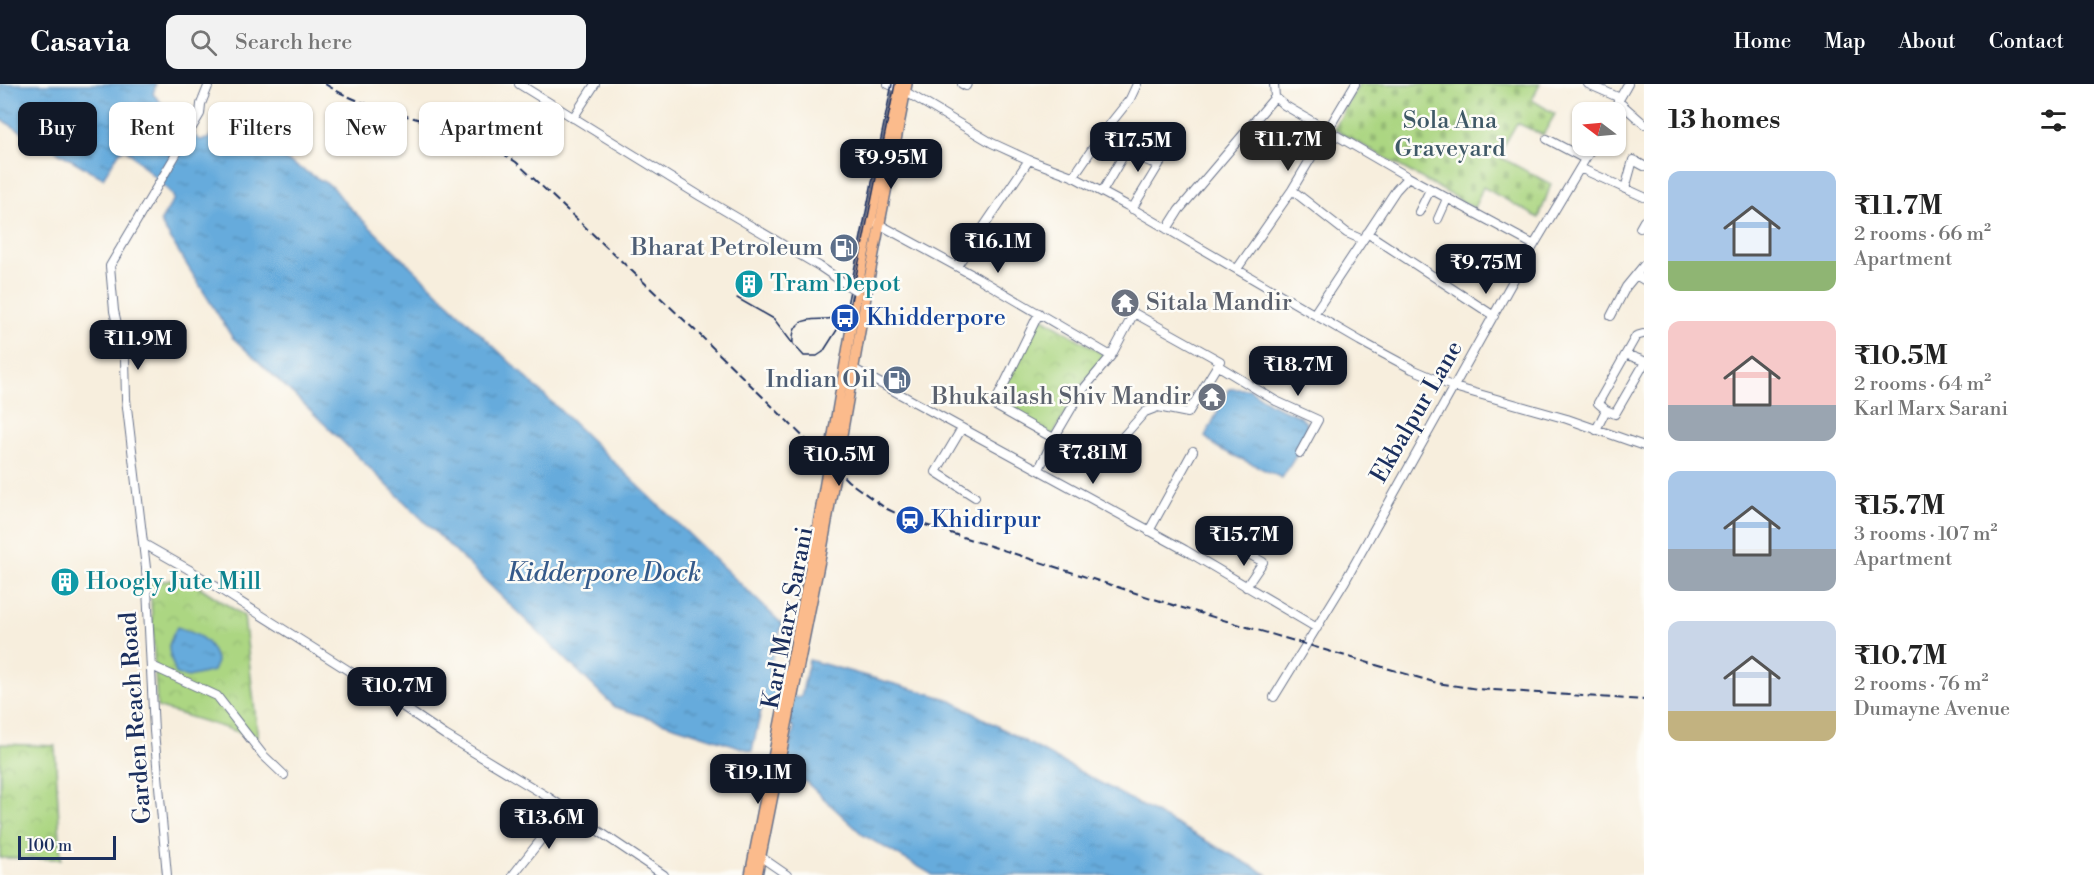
<!DOCTYPE html>
<meta charset="utf-8">
<style>
:root{--surface:#fff;--page:#f2f2f2;--text:#222;--muted:#767676;--accent:#111827}
body{margin:0;font-family:"Libre Bodoni",serif;background:var(--page);color:var(--text);height:100vh;display:flex;flex-direction:column;font-size:22px;white-space:nowrap}
*{box-sizing:border-box;margin:0}
p{font-size:20px;color:var(--muted)}
.icon{flex:none;width:33px;height:33px;fill:none;stroke:currentColor;stroke-width:2;stroke-linecap:round;stroke-linejoin:round}
.map{position:relative;flex:1;overflow:hidden}
.drawer{display:flex;flex-direction:column;background:var(--surface);width:450px}
.drawer>*{flex:none}
.banner{position:absolute;left:18px;top:18px;width:570px;height:54px;display:flex;gap:12px}
.needle{width:39px;rotate:286deg}
.tools{position:absolute;left:1572px;top:18px;display:grid;gap:12px}
.tools a{display:grid;place-items:center;width:54px;height:54px;border-radius:12px;background:var(--surface);box-shadow:0 2px 4px #0004;font-size:30px}
.scale{position:absolute;left:18px;bottom:15px;width:98px;box-sizing:border-box;padding-left:6px;border:3px solid #1b2f5e;border-top:0;font-size:16px;line-height:21px;white-space:nowrap;color:#1b2f5e;-webkit-text-stroke:4px #fdfcf7;paint-order:stroke}
.price{position:absolute;translate:-50% -51px;padding:0 14px;border-radius:12px;background:var(--accent);color:#fff;font-size:20px;line-height:39px;filter:drop-shadow(0 2px 3px #0008)}
.price::after{content:'';position:absolute;left:50%;top:36px;width:18px;height:14px;margin-left:-9px;background:inherit;clip-path:polygon(0 0,100% 0,50% 100%)}
.price.current{background:#222;color:#fff}
ul{padding:0;list-style:none}
li{display:flex;align-items:center;gap:18px;height:150px;padding:0 24px}
li span{display:grid;place-items:center;flex:none;width:168px;height:120px;border-radius:12px;color:#555}
li>.icon{margin-inline-start:auto}
span .icon{width:72px;height:72px;fill:#fffc;stroke-width:1}
li b{font-size:26px}
h2{display:flex;justify-content:space-between;align-items:center;height:72px;padding:0 24px;font-size:26px}
.chip{padding:0 21px;border-radius:12px;background:var(--surface);box-shadow:0 2px 4px #0004;font-size:21px;line-height:54px}
.chip.current{background:var(--accent);color:#fff}
header{display:flex;align-items:center;gap:36px;box-sizing:border-box;height:84px;padding:0 30px;background:var(--accent);color:#fff}
header strong{font-size:28px}
nav{display:flex;gap:33px;margin-inline-start:auto;font-size:21px}
.search{width:420px;height:54px;background:var(--page);display:flex;align-items:center;gap:15px;box-sizing:border-box;padding:0 21px;border-radius:12px;color:var(--muted);font-size:22px}
main{display:flex;flex:1;min-height:0}
.map>svg:first-child{display:block}
.cemetery{fill:url(#cemetery-stones);stroke:#648270;stroke-width:1.5}
.park{fill:url(#park-crowns);stroke:#648270;stroke-width:1.5}
.water{fill:url(#water-ripples);stroke:#406d9d;stroke-width:1.5}
.lines{fill:none;stroke-linecap:round;stroke-linejoin:round}
.minor-casing{stroke:#68728a;stroke-width:10}
.major-casing{stroke:#68728a;stroke-width:12}
.minor{stroke:#fff;stroke-width:8}
.major{stroke:#fbbb8c;stroke-width:9}
.tram{stroke:#1b2f5e;stroke-width:1.5}
.rail{stroke:#1b2f5e;stroke-width:2;stroke-dasharray:9 4.5;stroke-linecap:butt}
.minor-bridge-casing{stroke:#68728a;stroke-width:10;stroke-linecap:butt}
.minor-bridge{stroke:#fff;stroke-width:8}
.labels{text-anchor:middle;dominant-baseline:central;stroke-width:5;stroke-linejoin:round;paint-order:stroke}
.park-label{font-size:24px;fill:#3f5967;stroke:#fdfcf7}
.service-label{font-size:24px;fill:#4e5e75;stroke:#fdfcf7;text-anchor:end}
.culture-label{font-size:24px;fill:#0d838f;stroke:#fdfcf7;text-anchor:start}
.worship-label{font-size:24px;fill:#5b616d;stroke:#fdfcf7;text-anchor:start}
.transit-label{font-size:24px;fill:#164399;stroke:#fdfcf7;text-anchor:start}
.street-label{font-size:24px;fill:#1b2f5e;stroke:#fdfcf7}
.water-label{font-size:26px;font-style:italic;fill:#355a8a;stroke:#fdfcf7}
</style>
<header>
<strong>Casavia</strong>
<div class="search"><svg class="icon" aria-label="search" viewBox="0 0 24 24"><circle cx="10" cy="10" r="6"/><path d="M15 15l6 6"/></svg>Search here</div>
<nav><a>Home</a><a>Map</a><a>About</a><a>Contact</a></nav>
</header>
<main>
<div class="map">
<svg width="1644" height="791" viewBox="0 0 1644 791">
<defs>
<pattern id="cemetery-stones" width="16" height="16" patternUnits="userSpaceOnUse" patternTransform="scale(1.5)"><rect width="16" height="16" fill="#acd682"/><path d="M2 7V4a2 2 0 0 1 4 0v3zM10 15v-3a2 2 0 0 1 4 0v3z" fill="#93b873"/></pattern>
<pattern id="park-crowns" width="20" height="18" patternUnits="userSpaceOnUse" patternTransform="scale(1.5)"><rect width="20" height="18" fill="#acd682"/><path d="M2 6a3 3 0 1 1 6 0M12 15a3 3 0 1 1 6 0" fill="none" stroke="#93b873"/></pattern>
<pattern id="water-ripples" width="26" height="14" patternUnits="userSpaceOnUse" patternTransform="scale(1.5)"><rect width="26" height="14" fill="#66abdc"/><path d="M2 4q2-2 4 0t4 0M15 11q2-2 4 0t4 0" fill="none" stroke="#538cb6"/></pattern>
</defs>
<rect width="100%" height="100%" fill="#fdfcf7"/>
<filter id="ink" filterUnits="userSpaceOnUse"><feTurbulence type="fractalNoise" baseFrequency=".0167" numOctaves="2"/><feDisplacementMap in="SourceGraphic" scale="12" xChannelSelector="R" yChannelSelector="G"/><feConvolveMatrix kernelMatrix="1 2 1 2 8 2 1 2 1" color-interpolation-filters="sRGB"/></filter>
<filter id="wash" filterUnits="userSpaceOnUse"><feTurbulence type="fractalNoise" baseFrequency=".008" numOctaves="4" result="noise"/><feDisplacementMap in="SourceGraphic" scale="24" xChannelSelector="R" yChannelSelector="G"/><feGaussianBlur stdDeviation="1.35" result="paint"/><feColorMatrix in="noise" values="0 0 0 0 0 0 0 0 0 0 0 0 0 0 0 0 0 1.4 0 .05"/><feComposite in="paint" operator="in"/></filter>
<g filter="url(#wash)">
<rect width="100%" height="100%" fill="#f7eedd"/>
<path class="cemetery" d="M1359,0H1540L1532,16L1555,30L1543,51L1517,39L1498,72L1551,100L1539,134L1483,103L1474,124L1334,45Z"/>
<path class="park" d="M1040,232L1106,272L1083,299L1053,351L996,321Z
M186,494L244,532L258,654L157,623L150,499Z
M0,660L55,662L61,775L0,774Z"/>
<path class="water" d="M0,0H156L153,10L186,45L200,56L208,55L215,45L228,43L333,103L347,121L431,202L782,540L769,584L771,591L796,614L801,613L809,576L948,615L1268,791H933L863,751L806,698L785,693L787,674L794,644L766,619L762,622L752,667L615,623L306,322L232,253L160,138L174,115L172,110L126,65L120,67L103,94L0,35Z
M1229,305H1249L1271,320L1299,332L1307,339L1303,361L1282,394L1220,365L1205,353Z
M177,543C199,551 210,554 217,578L213,587L188,593L176,590C169,565 164,567 177,543Z"/>
</g>
<g filter="url(#ink)">
<g class="lines">
<g class="minor-casing">
<path id="minor" d="M519,0L700,112L819,182L847,201
M888,0L906,8L992,59L1029,76L1072,92L1126,121L1360,257L1412,285L1454,303L1567,335L1644,362
M962,0L966,2L967,0
M1274,0L1275,13L1284,21L1408,93L1534,161
M1588,0L1620,14
M1618,17L1644,40
M1612,28L1628,0
M573,34L595,0
M1547,55L1585,75
M1580,84L1644,113
M1073,93L1106,45L1130,15L1137,0
M1625,105L1633,76L1644,82
M1292,106L1347,149L1363,156
M1102,108L1126,67L1157,81
M1132,125L1166,69
M1419,128L1430,106
M1438,135L1447,115
M875,138L978,194L1111,272
M1640,144L1644,137
M1167,145L1179,126L1275,13
M1367,149L1494,232
M957,182L1029,76
M1237,185L1292,106L1355,0
M1636,191L1644,196
M1039,229L994,321C1029,340 1065,364 1104,374L1145,328L1158,323L1188,329L1220,277L1134,229L1111,272L1081,308L1054,354L1039,385
M1314,230L1396,106L1408,93
M1611,232L1626,203L1644,181
M1628,271L1644,277
M1217,281L1276,317L1318,336L1300,369
M854,285L1185,466L1317,544
M1606,326L1615,330L1644,280
M962,344L936,388L975,413
M1596,346L1606,326L1598,319L1636,252L1643,250
M1149,447L1193,367
M144,460L188,485L365,597L445,651L548,713L664,791
M1238,464L1263,478L1246,503
M152,582L217,612L263,671L284,691
M1274,613L1344,499L1519,186L1593,62
M761,773L787,791
M167,791L154,647L146,484L126,315L125,274L114,227L110,182L200,30L201,20L209,0
M513,791L565,725"/>
</g>
<g class="major-casing">
<path id="major" d="M750,791L814,464L861,185L899,0
M757,791L822,466L870,190L907,0"/>
</g>
<use href="#minor" class="minor"/>
<use href="#major" class="major"/>
<path class="tram" d="M892,0L846,226C833,247 790,219 793,260L804,272H817L823,268L849,227L895,0
M737,214L774,235L793,260"/>
<path class="rail" d="M325,0C369,28 420,32 468,51C485,58 501,68 516,78L701,252L848,397L885,424L910,436L1176,522L1437,599L1478,605L1644,616"/>
<g class="minor-bridge-casing">
<path id="minor-bridge" d="M847,201L855,206"/>
</g>
<use href="#minor-bridge" class="minor-bridge"/>
</g>
</g>
<defs>
<g id="fuel-disc" transform="scale(1.5)"><circle r="9.5" fill="#5c6f8a" stroke="#fdfcf7"/><path d="M-5.5-6h7V0h2V4h1.3V-2.5L3-4.5l.8-.8L6-3V5H2.5V1h-1V6h-7ZM-4.2-4.7v3.2H.2V-4.7Z" fill="#fff"/></g>
<g id="building-disc" transform="scale(1.5)"><circle r="9.5" fill="#0f9aa8" stroke="#fdfcf7"/><path d="M-4-6H4V6H1V3H-1V6H-4ZM-2.5-4.3h1.7v1.8h-1.7ZM.8-4.3h1.7v1.8H.8ZM-2.5-1h1.7V.8h-1.7ZM.8-1h1.7V.8H.8Z" fill="#fff"/></g>
<g id="temple-disc" transform="scale(1.5)"><circle r="9.5" fill="#6b7280" stroke="#fdfcf7"/><path d="M0-6L5-2H3V0L6.5 2.5H4V6H1.5V3h-3V6H-4V2.5H-6.5L-3 0V-2H-5Z" fill="#fff"/></g>
<g id="bus-disc" transform="scale(1.5)"><circle r="9.5" fill="#1a4fb4" stroke="#fdfcf7"/><path d="M-5-6H5V4H4V6H2V4H-2V6H-4V4H-5ZM-3.5-4V0h7V-4ZM-3.5 1.2v1.5H-2V1.2ZM2 1.2v1.5H3.5V1.2Z" fill="#fff"/></g>
<g id="station-disc" transform="scale(1.5)"><circle r="9.5" fill="#1a4fb4" stroke="#fdfcf7"/><path d="M-3-6H3Q5-6 5-4V2Q5 4 3 4L4.5 6H3L1.5 4h-3L-3 6H-4.5L-3 4Q-5 4-5 2V-4Q-5-6-3-6ZM-3.5-4v3h7v-3ZM-3.5 1v1.5H-2V1ZM2 1v1.5H3.5V1Z" fill="#fff"/></g>
</defs>
<g fill-rule="evenodd">
<use href="#fuel-disc" x="844" y="164"/>
<use href="#building-disc" x="749" y="200"/>
<use href="#temple-disc" x="1125" y="219"/>
<use href="#bus-disc" x="845" y="234"/>
<use href="#fuel-disc" x="897" y="296"/>
<use href="#temple-disc" x="1212" y="313"/>
<use href="#station-disc" x="910" y="436"/>
<use href="#building-disc" x="65" y="498"/>
</g>
<g class="labels">
<g class="park-label">
<text x="1450" y="37">Sola Ana<tspan x="1450" dy="28">Graveyard</tspan></text>
</g>
<g class="service-label">
<text x="823" y="164">Bharat Petroleum</text>
<text x="876" y="296">Indian Oil</text>
</g>
<g class="culture-label">
<text x="770" y="200">Tram Depot</text>
<text x="86" y="498">Hoogly Jute Mill</text>
</g>
<g class="worship-label">
<text x="1146" y="219">Sitala Mandir</text>
<text x="1191" y="313" text-anchor="end">Bhukailash Shiv Mandir</text>
</g>
<g class="transit-label">
<text x="866" y="234">Khidderpore</text>
<text x="931" y="436">Khidirpur</text>
</g>
<g class="street-label">
<text transform="translate(1417 328) rotate(-60)">Ekbalpur Lane</text>
<text transform="translate(788 534) rotate(-79)">Karl Marx Sarani</text>
<text transform="translate(136 634) rotate(-94)">Garden Reach Road</text>
</g>
<g class="water-label">
<text x="604" y="489">Kidderpore Dock</text>
</g>
</g>
</svg>
<div class="tools">
<a><svg class="needle" viewBox="-14 -14 28 28"><path d="M0-13l5 13h-10z" fill="#e53935"/><path d="M0 13l5-13h-10z" fill="#767676"/></svg></a>
</div>
<div class="scale">100 m</div>
<b class="price current" style="left:1288px;top:88px">₹11.7M</b>
<b class="price" style="left:1138px;top:89px">₹17.5M</b>
<b class="price" style="left:891px;top:106px">₹9.95M</b>
<b class="price" style="left:998px;top:190px">₹16.1M</b>
<b class="price" style="left:1486px;top:211px">₹9.75M</b>
<b class="price" style="left:138px;top:287px">₹11.9M</b>
<b class="price" style="left:1298px;top:313px">₹18.7M</b>
<b class="price" style="left:1093px;top:401px">₹7.81M</b>
<b class="price" style="left:839px;top:403px">₹10.5M</b>
<b class="price" style="left:1244px;top:483px">₹15.7M</b>
<b class="price" style="left:397px;top:634px">₹10.7M</b>
<b class="price" style="left:758px;top:721px">₹19.1M</b>
<b class="price" style="left:549px;top:766px">₹13.6M</b>
<div class="banner">
<a class="chip current">Buy</a>
<a class="chip">Rent</a>
<a class="chip">Filters</a>
<a class="chip">New</a>
<a class="chip">Apartment</a>
</div>
</div>
<section class="drawer">
<h2>13 homes<svg class="icon" aria-label="filters" viewBox="0 0 24 24"><path d="M4 7h16M4 17h16"/><circle cx="9" cy="7" r="2"/><circle cx="15" cy="17" r="2"/></svg></h2>
<ul>
<li><span style="background:linear-gradient(#a9c7e8 75%,#8fb573 0)"><svg class="icon" aria-label="home" viewBox="0 0 24 24"><path d="M3 11l9-7 9 7M6 9v11h12V9"/></svg></span><div><b>₹11.7M</b><p>2 rooms · 66 m²</p><p>Apartment</p></div></li>
<li><span style="background:linear-gradient(#f6c9c9 70%,#9aa5b1 0)"><svg class="icon" aria-label="home" viewBox="0 0 24 24"><path d="M3 11l9-7 9 7M6 9v11h12V9"/></svg></span><div><b>₹10.5M</b><p>2 rooms · 64 m²</p><p>Karl Marx Sarani</p></div></li>
<li><span style="background:linear-gradient(#a9c7e8 65%,#9aa5b1 0)"><svg class="icon" aria-label="home" viewBox="0 0 24 24"><path d="M3 11l9-7 9 7M6 9v11h12V9"/></svg></span><div><b>₹15.7M</b><p>3 rooms · 107 m²</p><p>Apartment</p></div></li>
<li><span style="background:linear-gradient(#c9d6e8 75%,#c2b280 0)"><svg class="icon" aria-label="home" viewBox="0 0 24 24"><path d="M3 11l9-7 9 7M6 9v11h12V9"/></svg></span><div><b>₹10.7M</b><p>2 rooms · 76 m²</p><p>Dumayne Avenue</p></div></li>
</ul>
</section>
</main>
